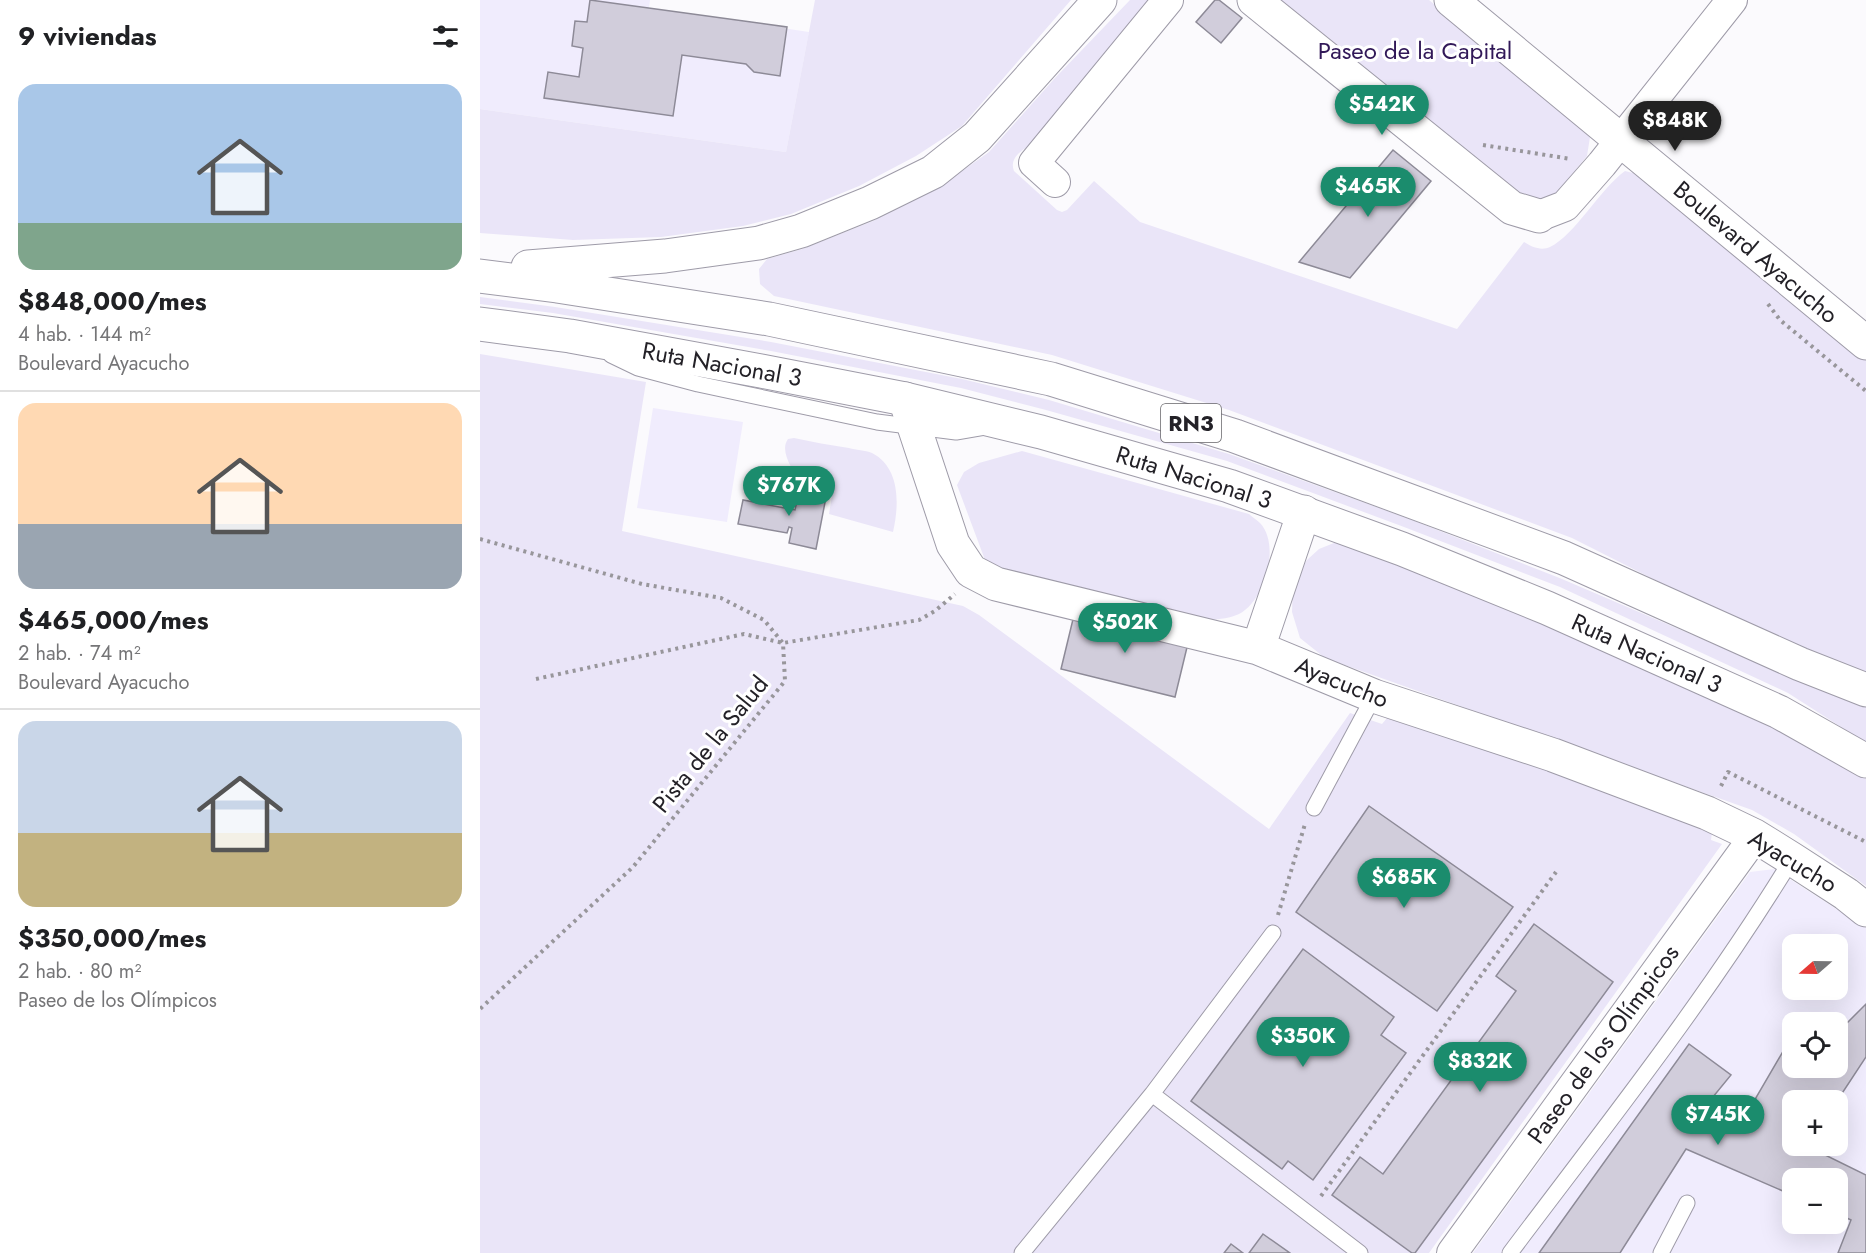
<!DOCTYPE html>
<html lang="es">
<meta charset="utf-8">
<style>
:root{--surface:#fff;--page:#f2f2f2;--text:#202124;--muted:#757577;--line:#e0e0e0;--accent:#1b8c6d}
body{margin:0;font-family:Jost,sans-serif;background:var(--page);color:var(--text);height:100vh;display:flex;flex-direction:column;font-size:22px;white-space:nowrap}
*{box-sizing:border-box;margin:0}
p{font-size:20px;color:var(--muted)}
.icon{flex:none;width:33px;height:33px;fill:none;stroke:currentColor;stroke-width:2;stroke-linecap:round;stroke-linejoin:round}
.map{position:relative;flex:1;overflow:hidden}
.panel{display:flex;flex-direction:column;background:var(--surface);width:480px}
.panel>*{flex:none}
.needle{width:39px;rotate:250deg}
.tools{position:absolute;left:1302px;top:934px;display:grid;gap:12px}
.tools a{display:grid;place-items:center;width:66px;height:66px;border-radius:12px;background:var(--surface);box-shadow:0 6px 24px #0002;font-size:30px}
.price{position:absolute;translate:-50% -51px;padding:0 14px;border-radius:21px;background:var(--accent);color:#fff;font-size:20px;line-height:39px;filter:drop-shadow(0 2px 3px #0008)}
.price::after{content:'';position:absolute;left:50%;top:36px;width:18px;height:14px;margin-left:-9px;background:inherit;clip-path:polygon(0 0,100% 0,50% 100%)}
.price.current{background:#222;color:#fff}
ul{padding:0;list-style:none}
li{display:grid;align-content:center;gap:12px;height:318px;padding:0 18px}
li+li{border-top:2px solid var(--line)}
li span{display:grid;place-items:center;height:186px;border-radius:18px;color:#555}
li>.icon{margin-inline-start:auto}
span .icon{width:108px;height:108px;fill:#fffc;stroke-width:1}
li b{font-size:26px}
h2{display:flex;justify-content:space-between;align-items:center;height:72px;padding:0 18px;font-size:26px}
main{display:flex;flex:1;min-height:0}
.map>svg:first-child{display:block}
.built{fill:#f0ecfd;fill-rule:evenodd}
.green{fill:#eae5f8}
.building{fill:#d1cddb;stroke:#8d8a97;stroke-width:1.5}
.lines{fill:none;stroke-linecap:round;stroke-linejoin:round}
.service-casing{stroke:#9e9ba8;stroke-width:17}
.minor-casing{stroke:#9e9ba8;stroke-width:32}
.tertiary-casing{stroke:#9e9ba8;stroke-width:35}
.secondary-casing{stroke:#9e9ba8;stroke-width:35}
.trunk-casing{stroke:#9e9ba8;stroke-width:35}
.path{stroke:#98969b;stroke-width:4;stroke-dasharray:3 4.5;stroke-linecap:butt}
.service{stroke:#fff;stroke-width:15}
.minor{stroke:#fff;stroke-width:30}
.tertiary{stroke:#fff;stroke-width:33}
.secondary{stroke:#fff;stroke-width:33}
.trunk{stroke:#fff;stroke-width:33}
.labels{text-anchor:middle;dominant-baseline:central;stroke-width:6;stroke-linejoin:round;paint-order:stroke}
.shield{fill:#fff;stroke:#656468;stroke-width:1.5}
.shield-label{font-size:22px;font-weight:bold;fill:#232127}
.park-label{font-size:24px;fill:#311858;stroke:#fff}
.street-label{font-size:24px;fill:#232127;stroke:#fff}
</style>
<main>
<section class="panel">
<h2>9 viviendas<svg class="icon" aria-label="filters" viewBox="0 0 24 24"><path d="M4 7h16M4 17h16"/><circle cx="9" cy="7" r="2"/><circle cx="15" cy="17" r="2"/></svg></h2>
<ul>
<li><span style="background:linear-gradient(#a9c7e8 75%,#7fa58c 0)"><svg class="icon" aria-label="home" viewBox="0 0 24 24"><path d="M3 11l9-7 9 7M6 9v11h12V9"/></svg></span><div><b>$848,000/mes</b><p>4 hab. · 144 m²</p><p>Boulevard Ayacucho</p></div></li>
<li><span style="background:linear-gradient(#ffd9b3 65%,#9aa5b1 0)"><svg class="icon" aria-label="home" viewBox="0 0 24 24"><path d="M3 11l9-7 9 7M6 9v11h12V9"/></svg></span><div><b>$465,000/mes</b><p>2 hab. · 74 m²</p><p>Boulevard Ayacucho</p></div></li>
<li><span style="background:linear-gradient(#c9d6e8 60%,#c2b280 0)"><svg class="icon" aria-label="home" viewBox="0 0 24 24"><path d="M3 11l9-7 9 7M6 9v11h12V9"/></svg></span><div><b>$350,000/mes</b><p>2 hab. · 80 m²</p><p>Paseo de los Olímpicos</p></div></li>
</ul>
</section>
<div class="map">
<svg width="1386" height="1253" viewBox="0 0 1386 1253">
<rect width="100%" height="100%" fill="#fbfafd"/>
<path class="built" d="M0,0H170L169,8L329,32L306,152L0,109Z
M173,408L263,422L247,522L157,508Z
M1294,869L1386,928V1253H993L1270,872ZM1312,945H1358V990H1312ZM1312,1023H1358V1068H1312ZM1312,1101H1358V1146H1312ZM1312,1179H1358V1224H1312Z"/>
<path class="green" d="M335,0H591L482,126L436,156L379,186L311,214L263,226L181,237L93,240L0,233V109L306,152Z
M650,0H672L557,141C546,148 528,156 534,171L577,210L582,212L587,210L614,181L660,222L977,329L1044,242C1052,247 1061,251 1070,247C1095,235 1119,190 1145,171L1161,175L1386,358V675L1284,635L1092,538L749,410L572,355L294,296L280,284L279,269L287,259L322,249L393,221L458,188L509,152L575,78Z
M799,0H949L1102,126L1110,137L1107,156L1074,196L1055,201L1041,197Z
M0,297L75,307L291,342L482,379L569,400L749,454L927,518L1082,579L1299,672L1386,704V743L1308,693L1080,587L924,527L747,461L566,410L481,388L291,351L73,313L0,304Z
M0,354L166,382L142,531L483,606L499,615L789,829L870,713L902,724L907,718L914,716L1221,821L1232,832L1231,840L1242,844L949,1253H0Z
M314,438C332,442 350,445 369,448C376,450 385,450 392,453C421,468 419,506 413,532L349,514L353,489L319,481C313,470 299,451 308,439Z
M542,451L769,514C772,517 777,520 780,523C801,545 785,601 759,614C751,618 739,619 731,620L520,572L505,560L477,485L484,472L499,463Z
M859,541L1068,625L1295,727L1386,779V886L1314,834L1272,810L845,658L820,638L812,612L813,582L827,560L839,549Z"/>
<path class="building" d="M110,0L307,27L300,76L274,72L266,64L202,55L193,116L64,98L68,72L99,77L103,48L92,46L95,21L107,22Z
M735,0H739L762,18L741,43L716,22Z
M913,150L951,181L870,278L819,262Z
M320,487L347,492L336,549L309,543L312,528L309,527L307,533L258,524L263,500L315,510Z
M595,611L709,639L695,697L581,669Z
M889,806L1033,907L957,1011L816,912Z
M1054,924L1133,982L935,1253H932L852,1195L880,1157L903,1174L1036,991L1016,976Z
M823,949L914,1017L901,1035L926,1053L833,1180L808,1161L802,1169L711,1101Z
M1386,1004V1057L1357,1101H1312V1146H1327L1386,1175V1253H1358L1371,1220L1358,1214V1179H1312V1195L1206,1149L1140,1253H1059L1209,1044L1251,1075L1228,1103L1263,1120L1312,1036V1068H1358V1032Z
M783,1234L810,1253H769Z
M751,1244L763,1253H744Z"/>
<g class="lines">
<g class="service-casing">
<path id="service" d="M131,355L158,368L218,384L397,422L476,432L505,427
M834,808L894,696
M793,933L672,1094L880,1253
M542,1253L672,1094
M1030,1253C1127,1124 1228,997 1312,859
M1181,1253L1207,1203"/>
</g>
<g class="minor-casing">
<path id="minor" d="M575,182L554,163L688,0
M1059,216L1085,206L1122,164L1252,0
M972,1253L1275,836"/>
</g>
<g class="tertiary-casing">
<path id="tertiary" d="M425,399L473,544L491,571L516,584L778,648L894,696L1073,755L1227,813L1275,836L1312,859L1366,894L1386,910
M778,648L824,512"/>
</g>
<g class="secondary-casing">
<path id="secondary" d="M774,0L1032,208L1059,216
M971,0L1386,343"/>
</g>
<g class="trunk-casing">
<path id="trunk" d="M48,267L185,256L279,243L321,231L390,203L453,172L497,137L620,0
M0,276L77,286L289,319L571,379L755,436L1084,558L1320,664L1386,690
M0,324L90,336L281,371L425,399L561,432L749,486L922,549L1067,608L1299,712L1386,761"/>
</g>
<path class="path" d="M1003,145L1091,159
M1288,304L1300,320L1386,391
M0,539L162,584L241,598L284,620L303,643L305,681L153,867L0,1009
M56,679L264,634L303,643L439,620L455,611L475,594
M1241,786L1248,772L1386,842
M798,915L825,824
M841,1196L1076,872"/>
<use href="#service" class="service"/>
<use href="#minor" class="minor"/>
<use href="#tertiary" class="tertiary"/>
<use href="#secondary" class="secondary"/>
<use href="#trunk" class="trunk"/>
</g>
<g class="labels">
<rect class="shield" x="681" y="404" width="60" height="38" rx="4.5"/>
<g class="shield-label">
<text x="711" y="423">RN3</text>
</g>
<g class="park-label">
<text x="935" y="50">Paseo de la Capital</text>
</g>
<g class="street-label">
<text transform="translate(1276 252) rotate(40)">Boulevard Ayacucho</text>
<text transform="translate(242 364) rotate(10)">Ruta Nacional 3</text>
<text transform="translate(714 477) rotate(17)">Ruta Nacional 3</text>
<text transform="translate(1167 653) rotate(24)">Ruta Nacional 3</text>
<text transform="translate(862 682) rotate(22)">Ayacucho</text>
<text transform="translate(230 744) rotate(-51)">Pista de la Salud</text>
<text transform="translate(1313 861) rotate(31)">Ayacucho</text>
<text transform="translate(1123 1044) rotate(-54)">Paseo de los Olímpicos</text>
</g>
</g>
</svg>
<div class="tools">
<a><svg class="needle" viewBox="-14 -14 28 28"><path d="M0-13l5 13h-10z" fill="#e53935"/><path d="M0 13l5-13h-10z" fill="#757577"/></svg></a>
<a><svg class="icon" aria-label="locate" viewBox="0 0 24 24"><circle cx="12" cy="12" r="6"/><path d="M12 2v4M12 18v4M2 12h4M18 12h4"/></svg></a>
<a>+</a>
<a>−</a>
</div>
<b class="price" style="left:902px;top:136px">$542K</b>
<b class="price current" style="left:1195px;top:152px">$848K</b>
<b class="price" style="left:888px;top:218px">$465K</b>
<b class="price" style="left:309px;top:517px">$767K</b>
<b class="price" style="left:645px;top:654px">$502K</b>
<b class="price" style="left:924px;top:909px">$685K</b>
<b class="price" style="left:823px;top:1068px">$350K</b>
<b class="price" style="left:1000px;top:1093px">$832K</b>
<b class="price" style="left:1238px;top:1146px">$745K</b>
</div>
</main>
